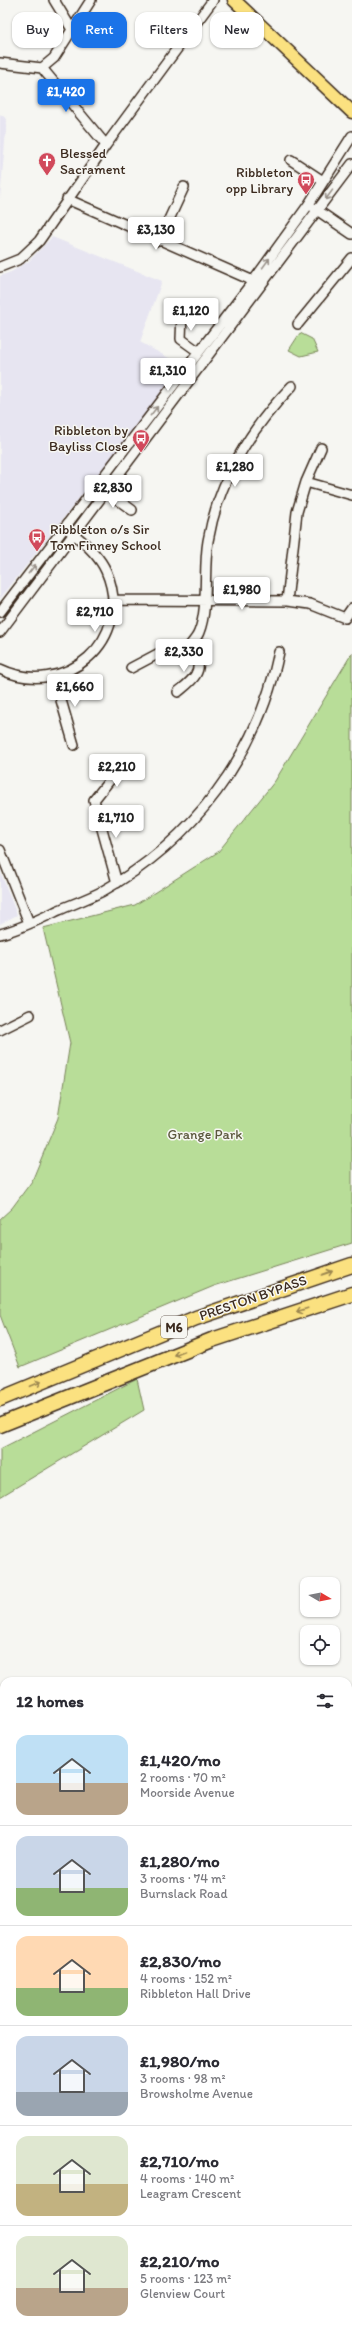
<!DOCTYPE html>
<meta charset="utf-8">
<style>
:root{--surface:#fff;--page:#f7f7f7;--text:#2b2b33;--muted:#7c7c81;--line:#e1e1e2;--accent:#1a73e8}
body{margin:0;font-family:Itim,sans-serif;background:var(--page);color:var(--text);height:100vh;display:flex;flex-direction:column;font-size:15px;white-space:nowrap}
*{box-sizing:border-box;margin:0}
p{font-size:13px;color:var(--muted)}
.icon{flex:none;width:22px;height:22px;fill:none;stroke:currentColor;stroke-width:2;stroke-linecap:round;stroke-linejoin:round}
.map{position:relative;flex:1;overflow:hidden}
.details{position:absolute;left:0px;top:1677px;width:352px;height:656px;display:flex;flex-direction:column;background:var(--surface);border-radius:12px 12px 0 0;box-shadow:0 1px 3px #0004}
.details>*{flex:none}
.top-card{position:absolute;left:12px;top:12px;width:328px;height:36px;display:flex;gap:8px}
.needle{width:26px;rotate:100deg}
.buttons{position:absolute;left:300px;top:1577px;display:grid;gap:8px}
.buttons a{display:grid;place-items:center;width:40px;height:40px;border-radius:8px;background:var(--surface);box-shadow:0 1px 3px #0004;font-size:20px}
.price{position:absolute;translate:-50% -34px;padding:0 9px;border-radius:4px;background:#fff;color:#222;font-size:13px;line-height:26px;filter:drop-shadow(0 1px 2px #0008)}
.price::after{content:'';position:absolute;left:50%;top:24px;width:12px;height:9px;margin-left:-6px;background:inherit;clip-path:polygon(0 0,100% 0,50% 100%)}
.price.current{background:var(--accent);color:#fff}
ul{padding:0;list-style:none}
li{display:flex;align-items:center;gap:12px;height:100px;padding:0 16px}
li+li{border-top:1px solid var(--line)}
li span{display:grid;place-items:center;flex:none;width:112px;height:80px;border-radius:12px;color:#555}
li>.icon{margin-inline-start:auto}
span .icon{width:48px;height:48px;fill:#fffc;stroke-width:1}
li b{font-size:17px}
h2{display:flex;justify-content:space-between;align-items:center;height:48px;padding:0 16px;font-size:17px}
.pill{padding:0 14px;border-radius:12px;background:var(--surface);box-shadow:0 1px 3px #0004;font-size:14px;line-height:36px}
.pill.current{background:var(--accent);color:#fff}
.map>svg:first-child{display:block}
.built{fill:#e7e5f1}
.green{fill:#b8dd98;stroke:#7a845b}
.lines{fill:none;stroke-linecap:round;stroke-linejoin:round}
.minor-casing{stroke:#3b2a1e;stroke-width:12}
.major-casing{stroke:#3b2a1e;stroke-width:15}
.highway-casing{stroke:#3b2a1e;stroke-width:17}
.minor{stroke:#f6f6f2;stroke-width:9}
.major{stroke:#fbe180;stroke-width:12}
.highway{stroke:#fbe180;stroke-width:14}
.oneway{stroke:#989088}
.oneway2{stroke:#9b864f}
.labels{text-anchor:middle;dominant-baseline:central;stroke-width:3;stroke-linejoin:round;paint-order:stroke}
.shield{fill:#f6f6f2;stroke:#73675e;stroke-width:1}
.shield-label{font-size:13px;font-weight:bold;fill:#3b2a1e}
.poi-label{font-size:14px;fill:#3b2a1e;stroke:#f6f6f2;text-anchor:start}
.park-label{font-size:14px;fill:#5a573c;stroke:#f6f6f2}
.street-label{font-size:14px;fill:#3b2a1e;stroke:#f6f6f2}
</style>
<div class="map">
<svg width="352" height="2333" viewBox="0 0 352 2333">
<rect width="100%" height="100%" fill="#f6f6f2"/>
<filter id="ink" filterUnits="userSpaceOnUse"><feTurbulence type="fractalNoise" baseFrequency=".025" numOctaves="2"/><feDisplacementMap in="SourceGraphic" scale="8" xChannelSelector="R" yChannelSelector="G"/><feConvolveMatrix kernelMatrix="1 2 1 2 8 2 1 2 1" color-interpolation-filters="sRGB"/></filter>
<g filter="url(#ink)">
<path class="built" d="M0,114L7,119L0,199Z
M52,237L162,281L140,342L183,366L0,599V276L11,272L29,261Z
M0,871L17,915L0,924Z"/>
<path class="green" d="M300,333L312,339L318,352L301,356L289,350Z
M352,653V1243L214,1286L20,1367L0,1315V1219L12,1208L32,1181L58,1118L70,1043L43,928L135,905L218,852L275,781Z
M137,1379L144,1410L0,1497V1449Z
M0,1975L4,1996V2329H28V2333H0Z
M352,2224V2333H167L171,2329H348V2225Z"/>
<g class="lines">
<g class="minor-casing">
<path id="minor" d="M54,0L71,28
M0,63L42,68L106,145
M42,68L54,58L91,0
M291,160L323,181
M67,199L258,283
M314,208L352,234
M159,241L184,187
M0,267L20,259L39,241L106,145L213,0
M182,313L181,339L199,352
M298,324L352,258
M306,482L321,448
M106,491L132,510
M113,600L287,601L310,604L345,618L352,608
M287,601L297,512L306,482L352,495
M0,612L254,280L309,204L352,136
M0,632L352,164
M131,668L165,650L187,649
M0,669C64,700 136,640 106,571C99,555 84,542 70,531
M54,676L74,745
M178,692C190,682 204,673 196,655L187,649C191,644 197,638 199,632C209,607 203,569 208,541C218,482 250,429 292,386
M0,850L29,923
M117,883L94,800L124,762
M0,934C20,929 40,919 59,910C73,904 87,899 101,892C193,841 258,755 279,652
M0,1030L30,1015"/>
</g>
<g class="major-casing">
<path id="major" d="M234,0L352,112"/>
</g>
<g class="highway-casing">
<path id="highway" d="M0,1399L196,1318L352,1265
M0,1425L212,1340L352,1294"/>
</g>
<use href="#minor" class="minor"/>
<use href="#major" class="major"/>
<use href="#highway" class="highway"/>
</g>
<defs><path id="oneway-shaft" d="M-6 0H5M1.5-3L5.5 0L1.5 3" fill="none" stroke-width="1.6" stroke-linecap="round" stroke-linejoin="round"/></defs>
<g class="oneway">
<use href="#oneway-shaft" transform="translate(329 195) rotate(126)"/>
<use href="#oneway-shaft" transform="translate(266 263) rotate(-54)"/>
<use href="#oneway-shaft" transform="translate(154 411) rotate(-52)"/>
<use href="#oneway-shaft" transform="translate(32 569) rotate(-52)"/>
</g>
<g class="oneway2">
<use href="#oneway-shaft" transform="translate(327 1273) rotate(-19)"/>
<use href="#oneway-shaft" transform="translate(302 1310) rotate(162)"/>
<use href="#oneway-shaft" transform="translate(179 1353) rotate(158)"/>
<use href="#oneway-shaft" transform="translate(36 1384) rotate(-23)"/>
</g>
</g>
<defs>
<g id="church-pin" transform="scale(0.9)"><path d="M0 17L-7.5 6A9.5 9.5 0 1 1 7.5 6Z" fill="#d1495b" stroke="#f6f6f2"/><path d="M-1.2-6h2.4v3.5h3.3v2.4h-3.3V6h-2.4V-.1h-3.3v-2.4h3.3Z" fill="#fff"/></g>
<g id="bus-pin" transform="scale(0.9)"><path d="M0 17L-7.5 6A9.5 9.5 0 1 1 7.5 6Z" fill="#d1495b" stroke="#f6f6f2"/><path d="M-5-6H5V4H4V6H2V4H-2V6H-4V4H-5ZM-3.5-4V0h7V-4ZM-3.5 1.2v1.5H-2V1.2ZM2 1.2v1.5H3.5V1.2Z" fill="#fff"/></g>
</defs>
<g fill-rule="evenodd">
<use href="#church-pin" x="47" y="161"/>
<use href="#bus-pin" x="306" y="180"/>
<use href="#bus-pin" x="141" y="438"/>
<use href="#bus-pin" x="37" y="537"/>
</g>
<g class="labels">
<rect class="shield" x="161" y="1316" width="26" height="22" rx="3"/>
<g class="shield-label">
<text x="174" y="1327">M6</text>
</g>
<g class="poi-label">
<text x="60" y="153">Blessed<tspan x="60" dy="16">Sacrament</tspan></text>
<text x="293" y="172" text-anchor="end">Ribbleton<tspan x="293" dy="16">opp Library</tspan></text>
<text x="128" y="430" text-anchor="end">Ribbleton by<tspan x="128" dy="16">Bayliss Close</tspan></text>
<text x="50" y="529">Ribbleton o/s Sir<tspan x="50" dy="16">Tom Finney School</tspan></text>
</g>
<g class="park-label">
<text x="205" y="1134">Grange Park</text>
</g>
<g class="street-label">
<text transform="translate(253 1298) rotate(-19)">PRESTON BYPASS</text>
</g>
</g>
</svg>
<div class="buttons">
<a><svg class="needle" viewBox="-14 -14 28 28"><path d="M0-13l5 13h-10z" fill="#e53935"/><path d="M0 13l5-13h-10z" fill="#7c7c81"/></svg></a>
<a><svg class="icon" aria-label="locate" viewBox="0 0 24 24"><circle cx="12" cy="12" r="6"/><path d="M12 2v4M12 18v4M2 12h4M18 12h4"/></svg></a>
</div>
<b class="price current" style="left:66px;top:113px">£1,420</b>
<b class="price" style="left:156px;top:251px">£3,130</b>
<b class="price" style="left:191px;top:332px">£1,120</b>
<b class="price" style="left:168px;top:392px">£1,310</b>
<b class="price" style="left:235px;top:488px">£1,280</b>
<b class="price" style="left:113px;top:509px">£2,830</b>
<b class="price" style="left:242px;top:611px">£1,980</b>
<b class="price" style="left:95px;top:633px">£2,710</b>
<b class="price" style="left:184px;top:673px">£2,330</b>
<b class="price" style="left:75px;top:708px">£1,660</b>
<b class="price" style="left:117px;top:788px">£2,210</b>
<b class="price" style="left:116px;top:839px">£1,710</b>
<div class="top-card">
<a class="pill">Buy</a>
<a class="pill current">Rent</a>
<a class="pill">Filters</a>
<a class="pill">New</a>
</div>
<section class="details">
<h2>12 homes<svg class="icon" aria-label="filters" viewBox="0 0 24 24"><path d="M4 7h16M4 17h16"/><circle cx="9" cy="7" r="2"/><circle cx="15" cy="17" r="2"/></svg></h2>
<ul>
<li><span style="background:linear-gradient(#bfe0f5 60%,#b9a48a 0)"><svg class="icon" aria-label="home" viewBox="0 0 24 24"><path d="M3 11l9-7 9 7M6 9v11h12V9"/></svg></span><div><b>£1,420/mo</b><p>2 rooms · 70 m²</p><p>Moorside Avenue</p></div></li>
<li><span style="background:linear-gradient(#c9d6e8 65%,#8fb573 0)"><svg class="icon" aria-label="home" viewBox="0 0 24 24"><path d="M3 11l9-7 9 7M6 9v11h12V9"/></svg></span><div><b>£1,280/mo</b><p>3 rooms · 74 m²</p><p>Burnslack Road</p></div></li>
<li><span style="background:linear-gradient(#ffd9b3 65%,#8fb573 0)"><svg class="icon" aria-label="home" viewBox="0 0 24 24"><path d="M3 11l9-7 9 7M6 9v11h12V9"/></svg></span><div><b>£2,830/mo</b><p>4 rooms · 152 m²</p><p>Ribbleton Hall Drive</p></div></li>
<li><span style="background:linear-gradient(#c9d6e8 70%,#9aa5b1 0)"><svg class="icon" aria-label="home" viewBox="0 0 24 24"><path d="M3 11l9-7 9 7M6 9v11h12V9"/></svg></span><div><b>£1,980/mo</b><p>3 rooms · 98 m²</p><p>Browsholme Avenue</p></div></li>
<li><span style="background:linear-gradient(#dfe7d0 60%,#c2b280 0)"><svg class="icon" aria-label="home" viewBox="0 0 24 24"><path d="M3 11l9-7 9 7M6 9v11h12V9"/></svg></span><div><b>£2,710/mo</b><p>4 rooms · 140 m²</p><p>Leagram Crescent</p></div></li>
<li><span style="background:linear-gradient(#dfe7d0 65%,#b9a48a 0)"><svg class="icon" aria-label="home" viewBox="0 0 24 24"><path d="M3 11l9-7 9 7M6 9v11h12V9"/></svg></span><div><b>£2,210/mo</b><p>5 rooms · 123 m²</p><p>Glenview Court</p></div></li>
</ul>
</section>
</div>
